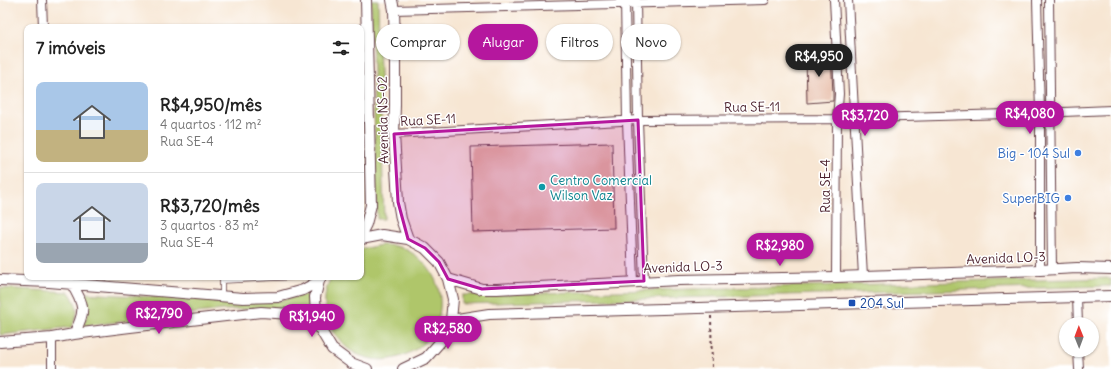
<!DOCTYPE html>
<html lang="pt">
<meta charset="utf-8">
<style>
:root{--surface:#fff;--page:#f2f2f2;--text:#222;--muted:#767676;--line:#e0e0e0;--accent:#b5179e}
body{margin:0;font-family:Delius,sans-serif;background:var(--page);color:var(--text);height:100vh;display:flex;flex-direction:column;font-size:15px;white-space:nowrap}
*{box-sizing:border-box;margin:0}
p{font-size:13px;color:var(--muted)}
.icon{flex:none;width:22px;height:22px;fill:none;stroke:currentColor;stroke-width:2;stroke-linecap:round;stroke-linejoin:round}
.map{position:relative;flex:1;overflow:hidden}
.sheet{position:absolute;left:24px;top:24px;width:340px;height:256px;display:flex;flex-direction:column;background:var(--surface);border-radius:8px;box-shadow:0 1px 3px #0004}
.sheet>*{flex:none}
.guide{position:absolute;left:376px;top:24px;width:380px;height:36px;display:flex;gap:8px}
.needle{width:26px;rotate:359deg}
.controls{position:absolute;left:1059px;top:317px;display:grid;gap:8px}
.controls a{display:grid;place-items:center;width:40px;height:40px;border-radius:50%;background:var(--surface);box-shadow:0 1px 3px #0004;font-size:20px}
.price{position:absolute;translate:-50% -34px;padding:0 9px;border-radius:14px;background:var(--accent);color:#fff;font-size:13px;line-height:26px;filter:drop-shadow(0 1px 2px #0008)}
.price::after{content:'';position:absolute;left:50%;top:24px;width:12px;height:9px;margin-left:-6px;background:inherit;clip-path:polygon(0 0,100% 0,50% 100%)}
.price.current{background:#222;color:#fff}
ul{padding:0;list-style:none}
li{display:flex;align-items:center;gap:12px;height:100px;padding:0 12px}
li+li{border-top:1px solid var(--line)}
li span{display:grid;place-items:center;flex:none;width:112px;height:80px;border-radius:8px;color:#555}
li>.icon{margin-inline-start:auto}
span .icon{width:48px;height:48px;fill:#fffc;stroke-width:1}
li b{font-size:17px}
h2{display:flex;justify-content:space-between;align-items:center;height:48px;padding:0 12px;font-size:17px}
.tag{padding:0 14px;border-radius:18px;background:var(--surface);box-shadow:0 1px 3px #0004;font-size:14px;line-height:36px}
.tag.current{background:var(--accent);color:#fff}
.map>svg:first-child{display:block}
.green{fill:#afc66a;stroke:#7c724a}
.building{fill:#e4b59e}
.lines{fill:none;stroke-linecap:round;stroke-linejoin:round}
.service-casing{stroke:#643d44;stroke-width:5.5}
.minor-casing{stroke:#643d44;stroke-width:10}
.tertiary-casing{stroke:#643d44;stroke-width:12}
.path{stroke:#643d44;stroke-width:2;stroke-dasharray:3 3;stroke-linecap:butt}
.service{stroke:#fff;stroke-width:4}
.minor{stroke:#fff;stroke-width:8}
.tertiary{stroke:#fff;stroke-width:10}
.marked{fill:#b5179e;fill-opacity:0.2;stroke:#b5179e;stroke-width:3;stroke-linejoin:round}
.shop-dot{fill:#3f7fe0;stroke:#fff;stroke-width:1.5}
.culture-dot{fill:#0f9aa8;stroke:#fff;stroke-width:1.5}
.transit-dot{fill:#1a4fb4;stroke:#fff;stroke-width:1.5}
.labels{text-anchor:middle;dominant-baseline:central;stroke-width:3;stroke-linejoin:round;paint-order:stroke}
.street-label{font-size:13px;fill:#4a1f2b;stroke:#fff}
.shop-label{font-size:13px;fill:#366cbe;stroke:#fff;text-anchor:end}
.culture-label{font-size:13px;fill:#0d838f;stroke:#fff;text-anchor:start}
.transit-label{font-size:13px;fill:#164399;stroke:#fff;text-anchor:start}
</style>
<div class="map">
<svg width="1111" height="369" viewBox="0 0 1111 369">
<rect width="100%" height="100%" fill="#fff"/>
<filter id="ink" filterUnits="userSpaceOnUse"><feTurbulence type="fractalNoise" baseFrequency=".025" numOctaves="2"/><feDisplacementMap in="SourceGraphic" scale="8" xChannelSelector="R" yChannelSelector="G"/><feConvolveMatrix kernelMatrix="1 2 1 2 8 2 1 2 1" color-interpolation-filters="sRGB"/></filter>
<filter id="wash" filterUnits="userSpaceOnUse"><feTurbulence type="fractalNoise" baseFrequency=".012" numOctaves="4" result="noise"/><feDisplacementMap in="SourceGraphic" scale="16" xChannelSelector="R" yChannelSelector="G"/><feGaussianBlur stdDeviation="0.9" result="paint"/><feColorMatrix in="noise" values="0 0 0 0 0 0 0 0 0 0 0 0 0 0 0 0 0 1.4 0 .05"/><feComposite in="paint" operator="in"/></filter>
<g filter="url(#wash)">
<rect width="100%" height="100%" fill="#f7e6d3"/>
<path class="green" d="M371,0H378L384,219H377Z
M381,245C386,245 393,245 399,247C407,249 416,255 422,261C451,289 445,337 407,354C396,359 384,361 372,359C358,356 348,351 339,339C337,336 333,333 332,330C326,319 323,303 326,291C327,286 329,282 331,277H361V249Z
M1111,278V286L462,304V295Z
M0,288L69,292C79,307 79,311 72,327L0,335Z
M83,293L222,301H278L308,294V312L280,308L223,310L82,326C90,313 90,306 83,293Z"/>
<g id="blocks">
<path class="building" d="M831,54L833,94V101L807,103L806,55Z
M612,143L614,228L473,232L471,147Z"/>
</g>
</g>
<g filter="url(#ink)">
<use href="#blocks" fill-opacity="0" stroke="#643d44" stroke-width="1"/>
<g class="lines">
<g class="service-casing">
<path id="service" d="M222,277V296
M222,281L298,277"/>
</g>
<g class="minor-casing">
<path id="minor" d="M42,0L43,27
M625,0L627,121L633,282
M636,0L638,120L644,281
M834,0L839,94L837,119L836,277
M848,0L863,276
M1037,0L1040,113V270
M1049,0L1052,270
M394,10L765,0
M394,134L638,120L837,119L1040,113L1111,110
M1077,297L1078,324
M52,338V369
M1078,350L1079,369"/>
</g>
<g class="tertiary-casing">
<path id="tertiary" d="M392,0L394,10L395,48V105L394,134L398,202L401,219L408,239
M361,234L366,224L371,205L366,0
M361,239L382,235L408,239L425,248L439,262L448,279L453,299L451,320L442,340L426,358L403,369
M321,277L319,281L315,297L316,314L320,329L332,349L351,363L367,369
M448,279L482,289H497L679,280L836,277L1040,270L1077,268L1111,269
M0,280L49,282L243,298L278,297L303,290L319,281
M71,283C85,306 86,311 74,334
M451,320L489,314L1111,296
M0,342L52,338L74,334L130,327L261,312L290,314L309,321L320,329"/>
</g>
<path class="path" d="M711,316L712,369"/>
<use href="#service" class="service"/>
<use href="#minor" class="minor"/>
<use href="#tertiary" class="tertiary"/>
</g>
</g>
<path class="marked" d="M638,120L644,281L482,289L448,279L439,262L425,248L408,239L398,202L394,134Z"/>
<g class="shop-dot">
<circle cx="1078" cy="153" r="4"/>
<circle cx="1068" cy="198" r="4"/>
</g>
<circle class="culture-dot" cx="542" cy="187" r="4"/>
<rect class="transit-dot" x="848" y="299" width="8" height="8" rx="2"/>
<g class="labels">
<g class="street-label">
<text transform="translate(752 107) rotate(-1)">Rua SE-11</text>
<text transform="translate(383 120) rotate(-91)">Avenida NS-02</text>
<text transform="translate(428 120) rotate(-3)">Rua SE-11</text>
<text transform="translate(825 186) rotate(-90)">Rua SE-4</text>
<text transform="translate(1006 258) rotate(-2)">Avenida LO-3</text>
<text transform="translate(683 267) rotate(-2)">Avenida LO-3</text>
</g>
<g class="shop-label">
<text x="1070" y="153">Big - 104 Sul</text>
<text x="1060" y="198">SuperBIG</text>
</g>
<g class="culture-label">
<text x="550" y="180">Centro Comercial<tspan x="550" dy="15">Wilson Vaz</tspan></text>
</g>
<g class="transit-label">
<text x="860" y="303">204 Sul</text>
</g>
</g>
</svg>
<div class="controls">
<a><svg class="needle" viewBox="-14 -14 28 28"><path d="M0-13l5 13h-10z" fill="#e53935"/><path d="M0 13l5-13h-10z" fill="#767676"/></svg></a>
</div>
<b class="price current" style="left:819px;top:78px">R$4,950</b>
<b class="price" style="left:1030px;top:135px">R$4,080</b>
<b class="price" style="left:865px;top:137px">R$3,720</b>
<b class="price" style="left:780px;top:267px">R$2,980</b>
<b class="price" style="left:159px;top:335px">R$2,790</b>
<b class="price" style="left:312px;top:338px">R$1,940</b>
<b class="price" style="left:448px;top:350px">R$2,580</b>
<div class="guide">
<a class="tag">Comprar</a>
<a class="tag current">Alugar</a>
<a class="tag">Filtros</a>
<a class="tag">Novo</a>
</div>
<section class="sheet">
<h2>7 imóveis<svg class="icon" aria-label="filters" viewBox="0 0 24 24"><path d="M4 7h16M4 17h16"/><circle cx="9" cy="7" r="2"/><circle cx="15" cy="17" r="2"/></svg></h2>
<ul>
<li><span style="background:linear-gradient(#a9c7e8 60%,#c2b280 0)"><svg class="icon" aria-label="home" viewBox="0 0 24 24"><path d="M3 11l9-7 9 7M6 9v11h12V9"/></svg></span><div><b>R$4,950/mês</b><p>4 quartos · 112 m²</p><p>Rua SE-4</p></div></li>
<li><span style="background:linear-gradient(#c9d6e8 75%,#9aa5b1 0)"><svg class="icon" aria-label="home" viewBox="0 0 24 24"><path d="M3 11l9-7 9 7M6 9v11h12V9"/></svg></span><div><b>R$3,720/mês</b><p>3 quartos · 83 m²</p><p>Rua SE-4</p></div></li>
</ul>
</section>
</div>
